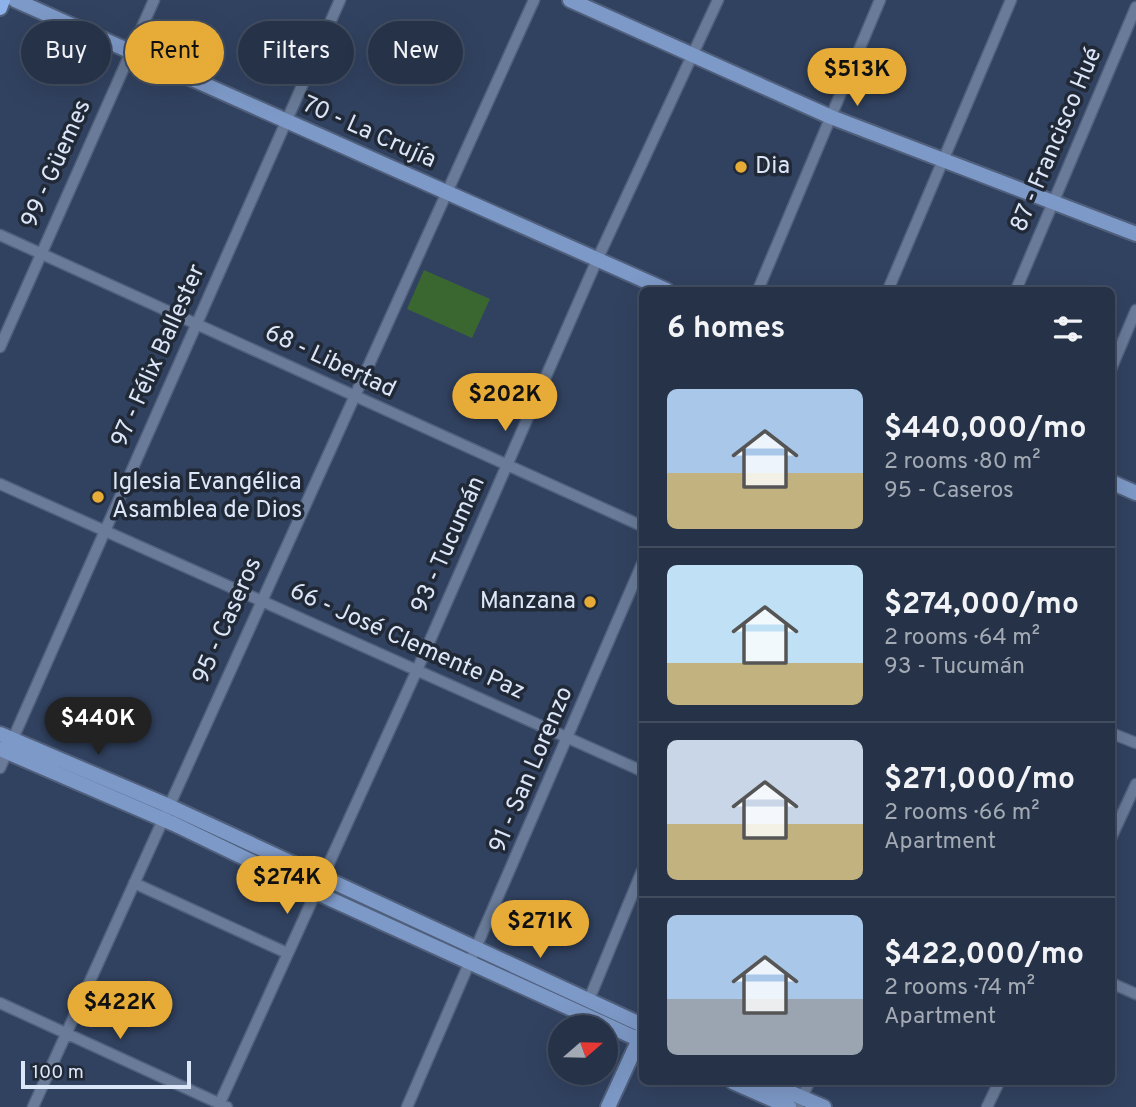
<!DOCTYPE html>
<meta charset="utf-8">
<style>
:root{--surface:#253248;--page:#313e52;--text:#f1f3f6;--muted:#a3aab4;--line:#424d60;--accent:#e7ac37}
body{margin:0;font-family:Overpass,sans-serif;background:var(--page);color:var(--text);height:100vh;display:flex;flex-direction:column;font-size:26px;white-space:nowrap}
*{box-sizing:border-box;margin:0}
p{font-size:23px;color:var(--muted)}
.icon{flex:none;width:38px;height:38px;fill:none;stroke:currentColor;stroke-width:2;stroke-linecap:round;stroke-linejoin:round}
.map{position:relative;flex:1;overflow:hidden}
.panel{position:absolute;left:639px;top:287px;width:476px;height:798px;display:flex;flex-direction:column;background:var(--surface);border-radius:10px;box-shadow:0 7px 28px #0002,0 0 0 2px var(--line)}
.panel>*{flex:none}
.top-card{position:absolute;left:21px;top:21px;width:513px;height:63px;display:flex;gap:14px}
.needle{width:46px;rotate:70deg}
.fabs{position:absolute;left:548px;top:1015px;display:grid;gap:14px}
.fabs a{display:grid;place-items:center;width:70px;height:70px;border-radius:50%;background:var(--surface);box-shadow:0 7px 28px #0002,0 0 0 2px var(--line);font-size:35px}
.scale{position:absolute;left:21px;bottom:18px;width:170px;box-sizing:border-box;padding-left:7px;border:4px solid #dbe6f9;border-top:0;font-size:19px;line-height:24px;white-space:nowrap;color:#dbe6f9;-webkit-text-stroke:5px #212936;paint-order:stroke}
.price{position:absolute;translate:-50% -60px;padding:0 16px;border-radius:24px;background:var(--accent);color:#111;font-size:23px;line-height:46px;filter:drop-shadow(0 2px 4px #0008)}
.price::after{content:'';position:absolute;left:50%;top:42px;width:21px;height:16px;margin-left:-10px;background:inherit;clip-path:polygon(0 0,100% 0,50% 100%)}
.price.on{background:#222;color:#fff}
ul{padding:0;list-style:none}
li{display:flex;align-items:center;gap:21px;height:175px;padding:0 28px}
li+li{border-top:2px solid var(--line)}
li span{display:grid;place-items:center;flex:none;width:196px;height:140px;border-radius:10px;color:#555}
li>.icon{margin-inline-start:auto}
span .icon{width:84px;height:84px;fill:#fffc;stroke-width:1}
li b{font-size:30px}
h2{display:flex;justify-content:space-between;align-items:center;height:84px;padding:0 28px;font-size:30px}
.chip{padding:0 24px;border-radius:32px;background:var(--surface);box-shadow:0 7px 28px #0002,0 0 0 2px var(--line);font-size:24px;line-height:63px}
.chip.on{background:var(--accent);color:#111}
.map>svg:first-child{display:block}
.green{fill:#3a6730}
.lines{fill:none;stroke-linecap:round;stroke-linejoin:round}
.street-casing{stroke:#50607c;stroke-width:13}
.secondary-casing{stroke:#50607c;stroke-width:18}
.primary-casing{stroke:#50607c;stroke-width:18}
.street{stroke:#697b98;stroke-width:10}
.secondary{stroke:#7d99c7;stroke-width:14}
.primary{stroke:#8db1eb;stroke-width:14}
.poi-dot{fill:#e7ac37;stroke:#212936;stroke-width:2.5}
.labels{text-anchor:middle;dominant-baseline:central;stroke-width:7;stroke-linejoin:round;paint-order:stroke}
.street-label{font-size:24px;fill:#dbe6f9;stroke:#212936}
.poi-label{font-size:24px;fill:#dbe6f9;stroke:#212936;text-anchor:start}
</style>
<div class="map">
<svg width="1136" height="1107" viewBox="0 0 1136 1107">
<rect width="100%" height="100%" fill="#314260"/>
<path class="green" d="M424,270L490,299L472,338L407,309Z"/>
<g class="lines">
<g class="street-casing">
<path id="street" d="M0,235L642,526
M758,290L880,0
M888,290L1011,0
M1016,290L1136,7
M0,347L154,0
M1111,369L1136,310
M0,484L642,771
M1111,733L1136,743
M0,768L340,0
M1111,838L1136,784
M134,883L287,953
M1111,983L1136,994
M588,1002L642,871
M0,1003L227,1107
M33,1107L534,0
M218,1107L417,670L597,260L718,0
M407,1107L642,564
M798,1107L809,1082
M987,1107L999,1082"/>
</g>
<g class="secondary-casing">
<path id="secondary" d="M15,0L666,290
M570,0L831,117L1136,234
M1111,482L1136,493
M0,734L169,806L642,1025
M0,749L174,824L315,892L642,1041
M733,1082L789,1107
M766,1082L824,1107
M608,1107L642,1033"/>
</g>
<g class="primary-casing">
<path id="primary" d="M0,8L3,0"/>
</g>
<use href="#street" class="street"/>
<use href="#secondary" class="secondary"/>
<use href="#primary" class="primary"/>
</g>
<g class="poi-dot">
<circle cx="741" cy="167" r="7"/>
<circle cx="98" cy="497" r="7"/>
<circle cx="590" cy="602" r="7"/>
</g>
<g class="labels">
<g class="street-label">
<text transform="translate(369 133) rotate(24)">70 - La Crujía</text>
<text transform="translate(1057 140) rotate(-67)">87 - Francisco Hué</text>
<text transform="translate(57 164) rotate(-66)">99 - Güemes</text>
<text transform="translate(159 356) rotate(-66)">97 - Félix Ballester</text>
<text transform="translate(330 362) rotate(25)">68 - Libertad</text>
<text transform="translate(449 545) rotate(-66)">93 - Tucumán</text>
<text transform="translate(228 621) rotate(-66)">95 - Caseros</text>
<text transform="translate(407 642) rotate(24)">66 - José Clemente Paz</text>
<text transform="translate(532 770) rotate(-67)">91 - San Lorenzo</text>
</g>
<g class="poi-label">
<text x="755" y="167">Dia</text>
<text x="112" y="483">Iglesia Evangélica<tspan x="112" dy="28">Asamblea de Dios</tspan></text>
<text x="576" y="602" text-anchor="end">Manzana</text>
</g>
</g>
</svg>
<div class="fabs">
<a><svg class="needle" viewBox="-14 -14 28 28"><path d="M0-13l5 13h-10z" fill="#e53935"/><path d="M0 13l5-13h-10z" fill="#a3aab4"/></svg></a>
</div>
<div class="scale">100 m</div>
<b class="price" style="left:857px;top:108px">$513K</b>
<b class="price" style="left:505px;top:433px">$202K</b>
<b class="price on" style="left:98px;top:757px">$440K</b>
<b class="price" style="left:287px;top:916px">$274K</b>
<b class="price" style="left:540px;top:960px">$271K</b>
<b class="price" style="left:120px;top:1041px">$422K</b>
<div class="top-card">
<a class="chip">Buy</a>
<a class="chip on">Rent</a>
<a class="chip">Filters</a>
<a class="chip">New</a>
</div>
<section class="panel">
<h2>6 homes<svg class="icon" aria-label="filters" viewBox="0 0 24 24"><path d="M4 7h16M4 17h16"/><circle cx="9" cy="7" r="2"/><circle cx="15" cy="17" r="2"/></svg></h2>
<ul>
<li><span style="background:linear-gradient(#a9c7e8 60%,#c2b280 0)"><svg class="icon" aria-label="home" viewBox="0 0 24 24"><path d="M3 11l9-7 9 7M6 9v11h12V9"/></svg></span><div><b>$440,000/mo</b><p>2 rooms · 80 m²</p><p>95 - Caseros</p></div></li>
<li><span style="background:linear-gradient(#bfe0f5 70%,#c2b280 0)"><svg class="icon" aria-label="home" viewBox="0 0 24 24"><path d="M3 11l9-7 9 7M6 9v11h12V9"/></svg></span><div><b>$274,000/mo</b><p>2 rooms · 64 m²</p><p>93 - Tucumán</p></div></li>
<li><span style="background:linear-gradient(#c9d6e8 60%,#c2b280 0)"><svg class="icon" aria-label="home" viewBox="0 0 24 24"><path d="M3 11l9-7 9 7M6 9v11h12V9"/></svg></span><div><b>$271,000/mo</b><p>2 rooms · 66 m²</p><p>Apartment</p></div></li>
<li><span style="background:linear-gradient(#a9c7e8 60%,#9aa5b1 0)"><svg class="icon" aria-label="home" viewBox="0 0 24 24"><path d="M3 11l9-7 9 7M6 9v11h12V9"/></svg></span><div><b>$422,000/mo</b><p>2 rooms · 74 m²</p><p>Apartment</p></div></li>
</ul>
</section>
</div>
